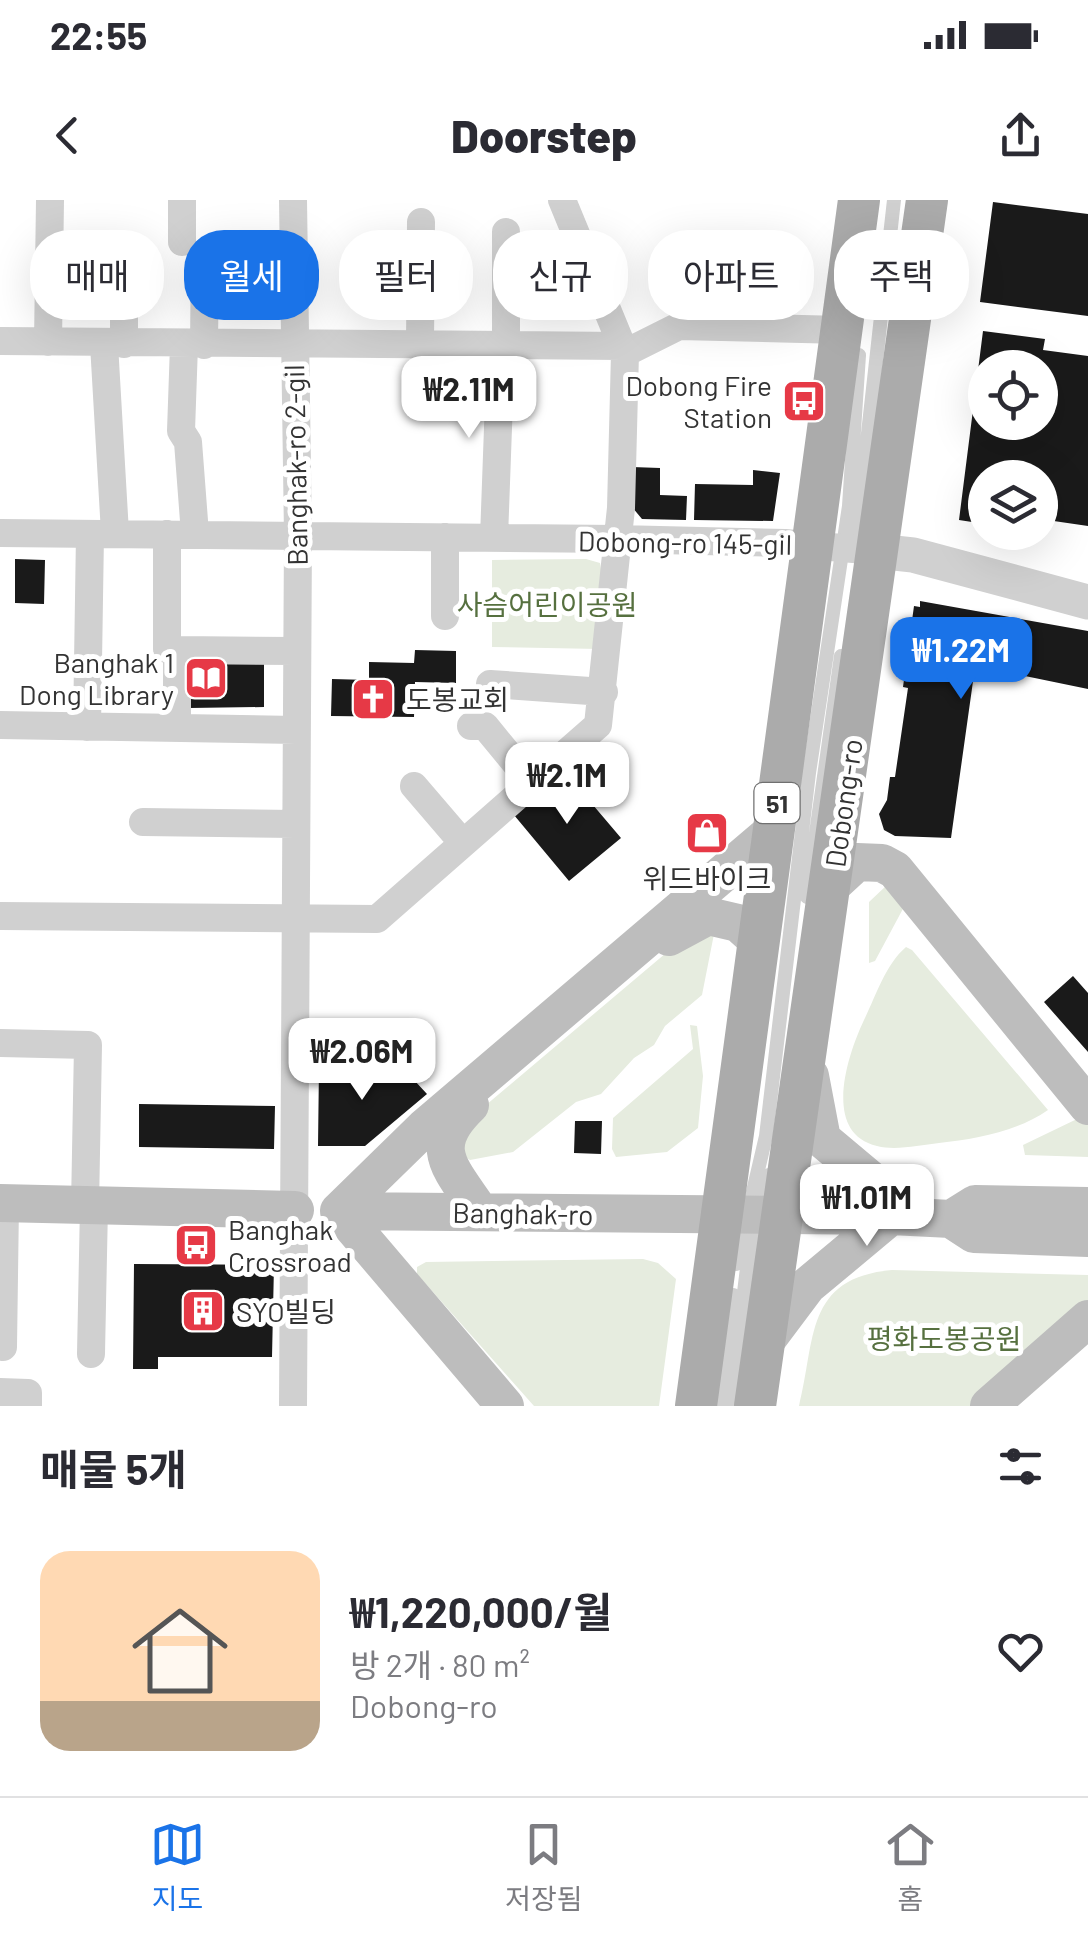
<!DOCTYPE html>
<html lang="ko">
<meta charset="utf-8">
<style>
:root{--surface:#fff;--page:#f7f7f7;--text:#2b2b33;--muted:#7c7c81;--line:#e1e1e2;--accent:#1a73e8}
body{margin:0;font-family:Barlow,"Noto Sans KR",sans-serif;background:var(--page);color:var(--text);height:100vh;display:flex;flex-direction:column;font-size:38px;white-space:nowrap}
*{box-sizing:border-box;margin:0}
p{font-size:32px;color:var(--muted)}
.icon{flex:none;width:55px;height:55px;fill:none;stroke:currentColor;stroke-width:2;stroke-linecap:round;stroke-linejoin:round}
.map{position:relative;height:1206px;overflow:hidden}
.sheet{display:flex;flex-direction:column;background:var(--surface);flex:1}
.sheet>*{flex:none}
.guide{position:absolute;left:30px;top:30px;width:1030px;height:90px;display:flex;gap:20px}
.controls{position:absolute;left:968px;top:150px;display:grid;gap:20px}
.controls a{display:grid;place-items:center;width:90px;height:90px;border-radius:50%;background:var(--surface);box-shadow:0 10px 40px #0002;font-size:50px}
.price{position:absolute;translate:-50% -85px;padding:0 22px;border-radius:20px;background:#fff;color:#222;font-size:32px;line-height:65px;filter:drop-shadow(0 2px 5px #0008)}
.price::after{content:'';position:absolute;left:50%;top:60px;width:30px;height:22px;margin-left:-15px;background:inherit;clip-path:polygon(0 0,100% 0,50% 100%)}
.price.on{background:var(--accent);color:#fff}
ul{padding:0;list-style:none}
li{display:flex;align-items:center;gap:30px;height:250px;padding:0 40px}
li span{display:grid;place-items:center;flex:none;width:280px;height:200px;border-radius:30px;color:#555}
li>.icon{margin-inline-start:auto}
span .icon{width:120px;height:120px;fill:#fffc;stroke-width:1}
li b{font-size:42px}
h2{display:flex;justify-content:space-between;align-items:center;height:120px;padding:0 40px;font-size:42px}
.chip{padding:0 35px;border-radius:40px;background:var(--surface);box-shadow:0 10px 40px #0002;font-size:35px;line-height:90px}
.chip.on{background:var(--accent);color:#fff}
.status{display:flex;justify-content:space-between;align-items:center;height:70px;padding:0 50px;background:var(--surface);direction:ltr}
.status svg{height:28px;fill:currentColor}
header{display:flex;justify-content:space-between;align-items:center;height:130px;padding:0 40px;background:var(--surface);font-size:45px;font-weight:800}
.tabs{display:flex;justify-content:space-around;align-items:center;height:140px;border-top:2px solid var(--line);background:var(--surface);font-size:28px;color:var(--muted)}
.tabs a{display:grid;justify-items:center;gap:5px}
.tabs .on{color:var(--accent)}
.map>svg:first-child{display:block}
.green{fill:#e6ecdf}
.building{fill:#1a1a1a;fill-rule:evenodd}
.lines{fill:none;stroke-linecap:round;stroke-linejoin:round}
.service{stroke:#d0d0d0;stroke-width:14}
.minor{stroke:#d0d0d0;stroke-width:28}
.tertiary{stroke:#d0d0d0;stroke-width:35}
.secondary{stroke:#bdbdbd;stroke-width:38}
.primary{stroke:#ababab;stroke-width:42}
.labels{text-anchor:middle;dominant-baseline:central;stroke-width:10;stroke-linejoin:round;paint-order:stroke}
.shield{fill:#fff;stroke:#707070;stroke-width:2.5}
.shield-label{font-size:25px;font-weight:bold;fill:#333}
.poi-label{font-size:28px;fill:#333;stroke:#fff;text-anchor:start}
.street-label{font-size:28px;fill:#333;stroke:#fff}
.park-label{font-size:28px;fill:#56703f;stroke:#fff}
</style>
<div class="status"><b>22:55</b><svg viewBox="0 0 49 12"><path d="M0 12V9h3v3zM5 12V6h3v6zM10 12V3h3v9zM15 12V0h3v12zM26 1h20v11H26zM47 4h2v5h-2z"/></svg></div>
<header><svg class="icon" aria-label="back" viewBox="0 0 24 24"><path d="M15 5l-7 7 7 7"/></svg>Doorstep<svg class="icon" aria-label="share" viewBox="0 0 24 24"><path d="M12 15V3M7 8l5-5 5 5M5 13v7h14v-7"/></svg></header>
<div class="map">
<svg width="1088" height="1206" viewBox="0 0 1088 1206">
<rect width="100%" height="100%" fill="#fff"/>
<path class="green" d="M586,359L600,363L601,369L599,449L492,447V360Z
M887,685L905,705L875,761L869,763V702Z
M714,734L702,795L665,826L654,845L634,858L601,894L576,902L513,952L470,960L461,954L473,916L666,753Z
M906,747L912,750L1048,910C1016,932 976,939 939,943C919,945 896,951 877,946C821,933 848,854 864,820C876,796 885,765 906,747Z
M690,825L697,826L703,876L698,928L667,952L616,957L612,949L613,918L693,849Z
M1077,919L1088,921V957L1025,955L1023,945Z
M643,1059L658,1063L676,1079L659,1206H534L417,1074V1067L426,1062Z
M892,1070L1088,1075V1109L976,1206H799C816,1140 804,1078 892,1070Z"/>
<path class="building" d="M993,2L1088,14V116L980,102Z
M983,131L1045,139L1043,150L1088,156V326L1040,319V278H985V324L959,320ZM985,168H1040V222H985Z
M632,267L660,268V295L687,296L686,320L642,319L632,307Z
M753,270L780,273L773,321L694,320L695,284L753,285Z
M15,359L45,360L44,404L15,403Z
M920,401L1088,431V489L1025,476L1026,469L976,460L951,638L895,636L884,630L879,614L887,600L890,577H895L908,488L903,487L914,406L920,407Z
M415,450L456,451V483L415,482L414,517L331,516L332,479L369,480V462L414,463Z
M190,458H264V507L189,508Z
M565,572L621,638L569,681L514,615Z
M1073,776L1088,793V852L1044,802Z
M319,866L402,867L427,894L365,946H318Z
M139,904L275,906L274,949L139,947Z
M575,921H602L601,954L574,953Z
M134,1064L274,1065L272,1157H158V1169H133Z"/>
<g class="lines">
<path class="service" d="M855,350L894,0
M807,697L841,456
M736,1064L766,936L809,573L849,306L859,155
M718,1206L733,1095
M730,1206L747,1068L769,975"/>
<path class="minor" d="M182,0V42
M506,32V145
M124,47V144
M0,141L622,146
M48,142L50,0
M104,144L115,333
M420,144L421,22
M184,145L181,231L188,242L195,334
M204,145L205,52
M625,153L679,126L842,130
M0,333L618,339L785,343L876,351
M167,334V449L177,450V528
M494,338L501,145
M445,416V337
M177,450L296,451
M490,484L604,492
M0,525L296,530
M471,526H485L531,582
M87,527L90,334
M414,586L462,642
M143,622L295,624
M0,716L377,719L598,525L621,308L625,153L562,0
M0,843L88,845L85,1006
M3,1147L5,1004
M91,1154L94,1006
M0,1192L28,1193V1206
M293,1206L298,335L293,0"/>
<path class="tertiary" d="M876,351L913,355L1088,402"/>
<path class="secondary" d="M832,685L857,662L882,663L895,670L1088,906
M669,737L708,716L738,723L758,741
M810,876L822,939L915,1017
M470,905C425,948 451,968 480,1012
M0,1003L295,1010
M339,1011L891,1016L951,1019L974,1034L1088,1038
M339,1011L424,928L773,631
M339,1011L505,1206
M951,1019L975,1004L1088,1006
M765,1142L807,1086L891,1016
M989,1206L1088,1119"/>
<path class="primary" d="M696,1206C753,804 807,402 859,0
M755,1206L927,0"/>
</g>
<defs>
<g id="bus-square" transform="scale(2.25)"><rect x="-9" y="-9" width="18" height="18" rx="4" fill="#e63946" stroke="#fff"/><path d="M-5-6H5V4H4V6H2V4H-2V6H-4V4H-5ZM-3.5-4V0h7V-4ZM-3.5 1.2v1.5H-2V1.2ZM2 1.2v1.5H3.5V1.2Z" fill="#fff"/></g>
<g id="library-square" transform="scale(2.25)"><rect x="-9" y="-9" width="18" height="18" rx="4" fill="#e63946" stroke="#fff"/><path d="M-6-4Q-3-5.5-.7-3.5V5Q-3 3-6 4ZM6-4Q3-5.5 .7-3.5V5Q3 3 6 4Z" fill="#fff"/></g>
<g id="church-square" transform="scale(2.25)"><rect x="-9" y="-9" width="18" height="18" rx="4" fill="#e63946" stroke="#fff"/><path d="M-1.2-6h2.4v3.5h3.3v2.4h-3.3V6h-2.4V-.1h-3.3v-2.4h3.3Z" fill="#fff"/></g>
<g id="shop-square" transform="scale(2.25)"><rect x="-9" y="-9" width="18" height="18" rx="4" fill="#e63946" stroke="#fff"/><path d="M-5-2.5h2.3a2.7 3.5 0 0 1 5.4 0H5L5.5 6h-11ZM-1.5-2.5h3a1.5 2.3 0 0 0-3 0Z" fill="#fff"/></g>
<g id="building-square" transform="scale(2.25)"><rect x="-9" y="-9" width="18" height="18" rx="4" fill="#e63946" stroke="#fff"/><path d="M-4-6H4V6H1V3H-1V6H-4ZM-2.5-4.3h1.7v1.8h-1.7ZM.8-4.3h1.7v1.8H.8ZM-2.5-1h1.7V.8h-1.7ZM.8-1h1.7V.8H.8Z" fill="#fff"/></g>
</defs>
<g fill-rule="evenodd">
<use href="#bus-square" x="804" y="201"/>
<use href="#library-square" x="206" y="478"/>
<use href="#church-square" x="373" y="499"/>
<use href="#shop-square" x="707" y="633"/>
<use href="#bus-square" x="196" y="1045"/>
<use href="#building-square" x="203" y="1111"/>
</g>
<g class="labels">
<rect class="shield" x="754.5" y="583" width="45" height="40" rx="8"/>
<g class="shield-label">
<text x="777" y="603">51</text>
</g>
<g class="poi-label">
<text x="772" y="185" text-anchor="end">Dobong Fire<tspan x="772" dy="32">Station</tspan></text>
<text x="174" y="462" text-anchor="end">Banghak 1<tspan x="174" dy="32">Dong Library</tspan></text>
<text x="406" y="499">도봉교회</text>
<text x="707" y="678" text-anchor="middle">위드바이크</text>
<text x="228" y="1029">Banghak<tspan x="228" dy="32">Crossroad</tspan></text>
<text x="236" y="1111">SYO빌딩</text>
</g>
<g class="street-label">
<text transform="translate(295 265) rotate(-91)">Banghak-ro 2-gil</text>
<text transform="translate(685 342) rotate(1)">Dobong-ro 145-gil</text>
<text transform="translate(843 603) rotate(-82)">Dobong-ro</text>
<text transform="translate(523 1013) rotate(1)">Banghak-ro</text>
</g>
<g class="park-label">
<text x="547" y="404">사슴어린이공원</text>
<text x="944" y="1138">평화도봉공원</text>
</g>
</g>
</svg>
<div class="controls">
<a><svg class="icon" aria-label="locate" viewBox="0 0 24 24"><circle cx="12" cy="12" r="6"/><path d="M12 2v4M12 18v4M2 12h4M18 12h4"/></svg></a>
<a><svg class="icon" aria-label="layers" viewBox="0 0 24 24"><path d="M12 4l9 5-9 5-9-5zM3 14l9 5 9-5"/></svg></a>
</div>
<b class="price" style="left:469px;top:241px">₩2.11M</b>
<b class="price on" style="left:961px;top:502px">₩1.22M</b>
<b class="price" style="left:567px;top:627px">₩2.1M</b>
<b class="price" style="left:362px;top:903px">₩2.06M</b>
<b class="price" style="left:867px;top:1049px">₩1.01M</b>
<div class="guide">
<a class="chip">매매</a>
<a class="chip on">월세</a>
<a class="chip">필터</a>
<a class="chip">신규</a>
<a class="chip">아파트</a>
<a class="chip">주택</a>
</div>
</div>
<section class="sheet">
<h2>매물 5개<svg class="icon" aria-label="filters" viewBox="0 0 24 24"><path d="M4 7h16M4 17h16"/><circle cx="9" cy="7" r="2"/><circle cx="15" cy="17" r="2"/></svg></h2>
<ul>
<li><span style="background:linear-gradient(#ffd9b3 75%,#b9a48a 0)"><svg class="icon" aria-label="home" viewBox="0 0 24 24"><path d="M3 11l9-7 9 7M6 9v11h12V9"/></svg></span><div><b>₩1,220,000/월</b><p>방 2개 · 80 m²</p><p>Dobong-ro</p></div><svg class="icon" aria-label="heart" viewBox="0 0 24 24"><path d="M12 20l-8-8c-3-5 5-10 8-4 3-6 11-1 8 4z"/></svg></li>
</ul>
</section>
<nav class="tabs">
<a class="on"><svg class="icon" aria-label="map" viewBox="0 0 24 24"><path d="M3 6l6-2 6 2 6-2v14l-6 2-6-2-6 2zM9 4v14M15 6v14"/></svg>지도</a>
<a><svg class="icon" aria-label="saved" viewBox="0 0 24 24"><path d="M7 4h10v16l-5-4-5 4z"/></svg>저장됨</a>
<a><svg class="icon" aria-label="home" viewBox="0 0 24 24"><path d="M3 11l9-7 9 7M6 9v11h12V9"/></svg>홈</a>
</nav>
